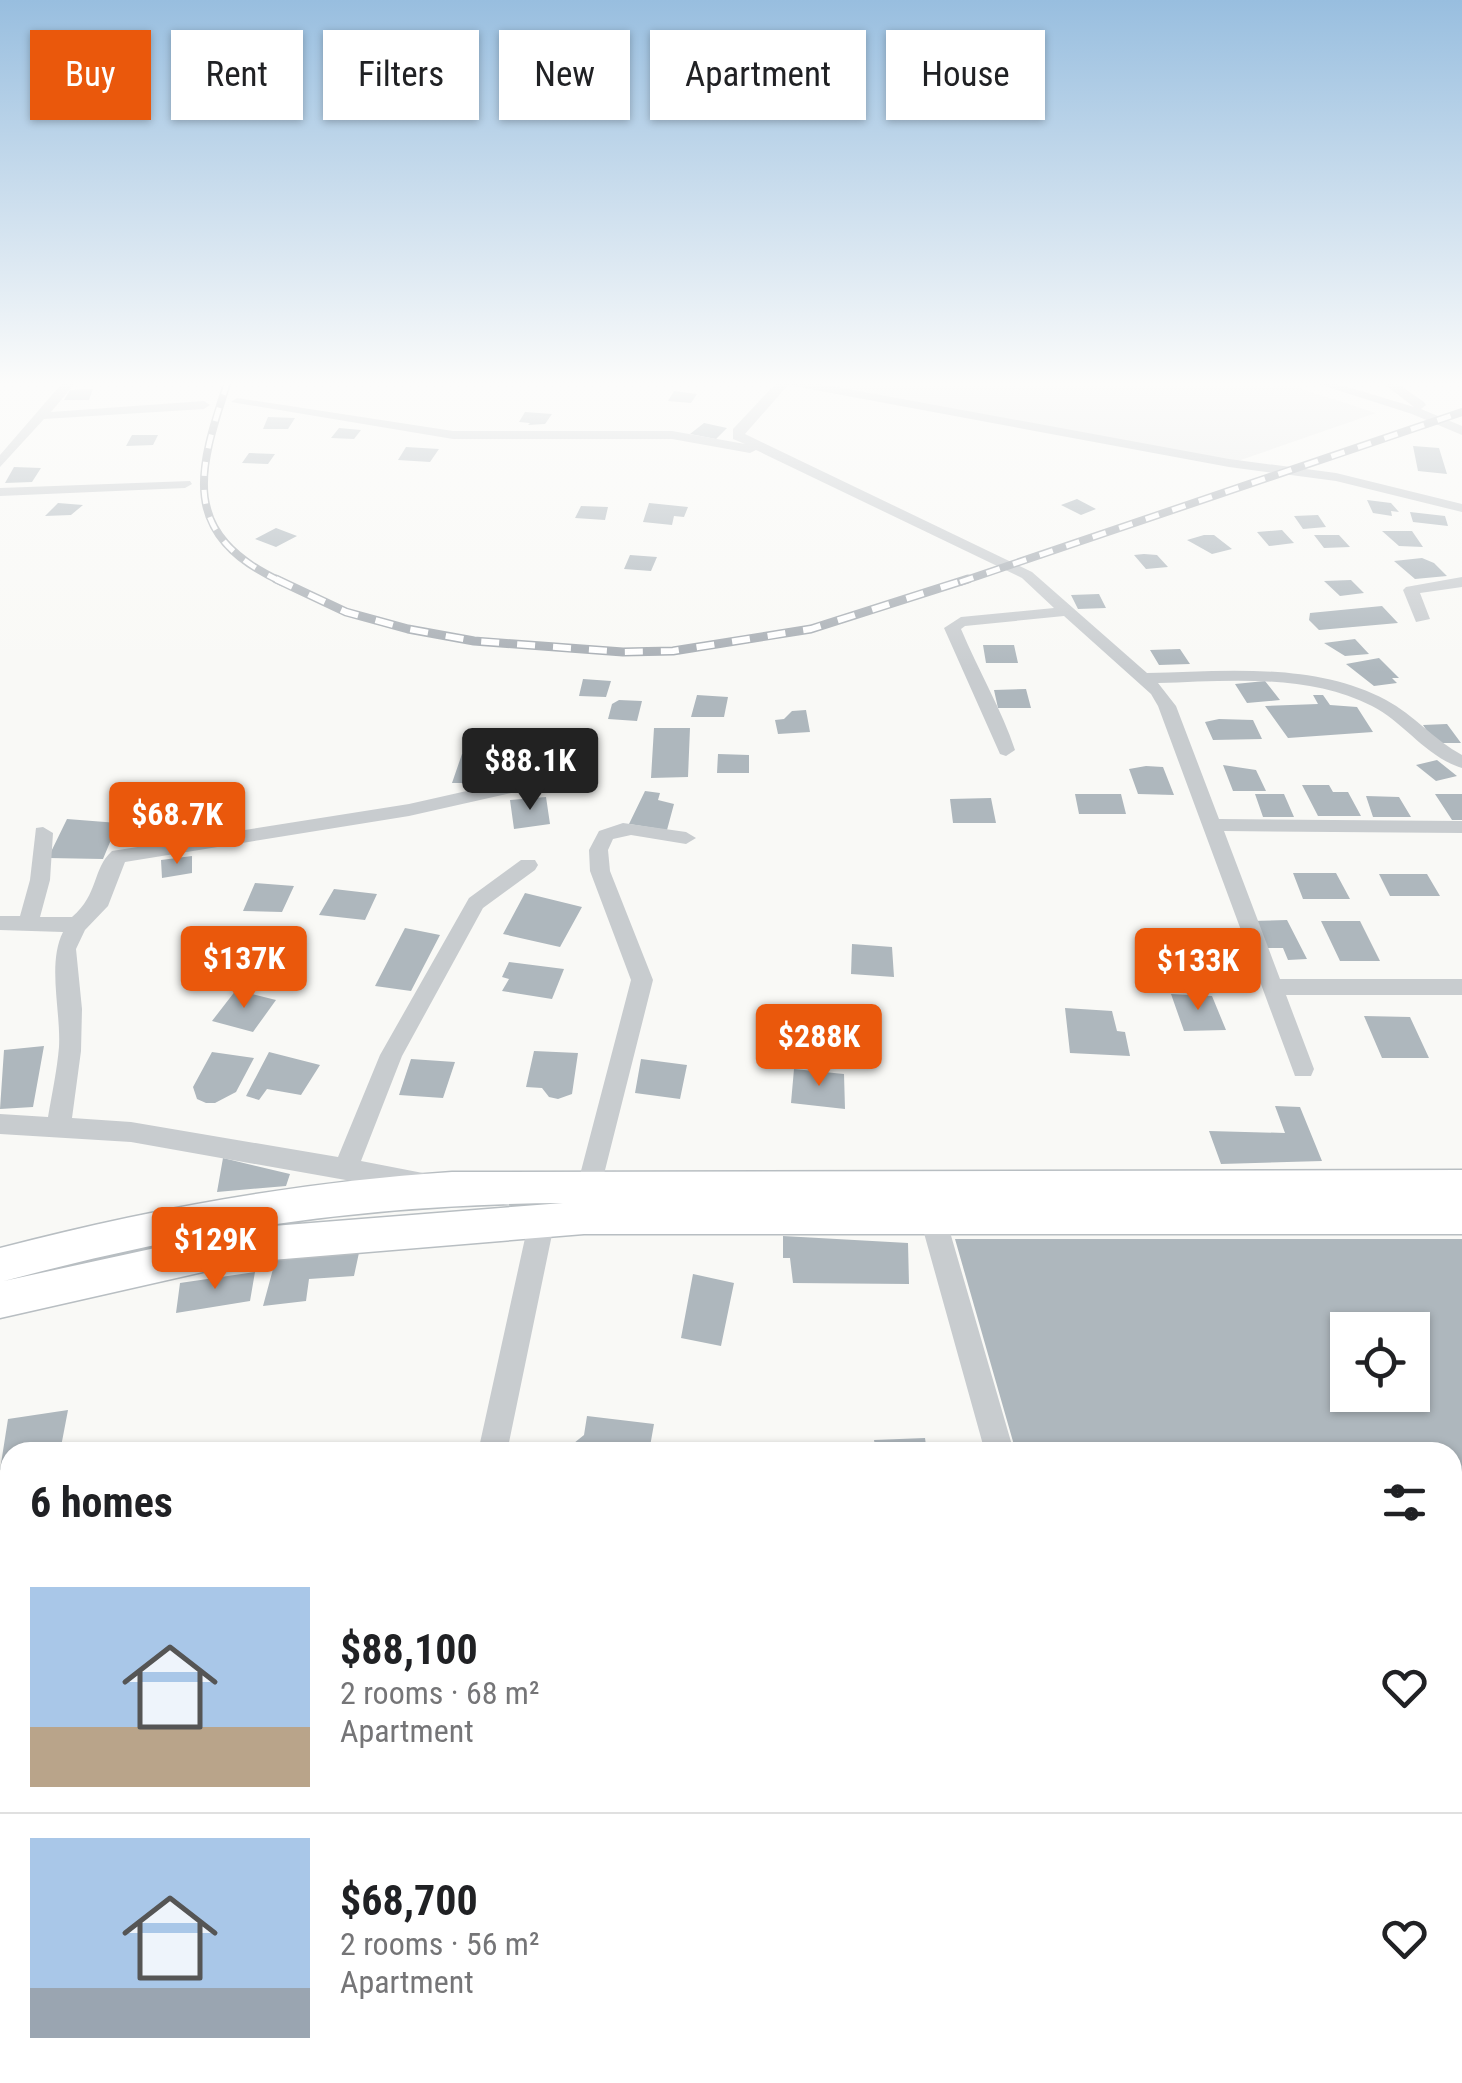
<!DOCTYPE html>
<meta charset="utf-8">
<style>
:root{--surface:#fff;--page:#f2f2f2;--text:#202124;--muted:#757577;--line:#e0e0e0;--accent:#ea580c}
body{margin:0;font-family:"Roboto Condensed",sans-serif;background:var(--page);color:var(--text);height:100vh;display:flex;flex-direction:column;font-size:38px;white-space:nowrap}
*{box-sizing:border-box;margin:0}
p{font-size:32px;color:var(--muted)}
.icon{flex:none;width:55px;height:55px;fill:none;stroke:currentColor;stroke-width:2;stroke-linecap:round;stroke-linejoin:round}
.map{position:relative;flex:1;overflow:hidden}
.drawer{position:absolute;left:0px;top:1442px;width:1462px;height:642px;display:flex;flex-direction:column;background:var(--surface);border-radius:30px 30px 0 0;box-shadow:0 2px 8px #0004}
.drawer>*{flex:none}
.guide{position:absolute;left:30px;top:30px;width:1402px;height:90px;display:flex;gap:20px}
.tools{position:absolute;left:1330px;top:1312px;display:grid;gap:20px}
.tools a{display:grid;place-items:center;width:100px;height:100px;border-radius:0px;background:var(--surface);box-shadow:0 2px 8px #0004;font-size:50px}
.price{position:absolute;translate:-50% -85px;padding:0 22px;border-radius:10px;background:var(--accent);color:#fff;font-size:32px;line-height:65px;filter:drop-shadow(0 2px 5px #0008)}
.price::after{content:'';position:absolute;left:50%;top:60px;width:30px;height:22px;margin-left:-15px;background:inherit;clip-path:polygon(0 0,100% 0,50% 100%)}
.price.current{background:#222;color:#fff}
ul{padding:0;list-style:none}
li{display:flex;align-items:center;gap:30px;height:250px;padding:0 30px}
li+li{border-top:2px solid var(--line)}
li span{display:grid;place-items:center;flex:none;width:280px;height:200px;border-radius:0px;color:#555}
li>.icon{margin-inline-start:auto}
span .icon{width:120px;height:120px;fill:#fffc;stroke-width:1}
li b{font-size:42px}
h2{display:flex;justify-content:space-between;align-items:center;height:120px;padding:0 30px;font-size:42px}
.chip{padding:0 35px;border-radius:0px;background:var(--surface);box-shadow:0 2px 8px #0004;font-size:35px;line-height:90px}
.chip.current{background:var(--accent);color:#fff}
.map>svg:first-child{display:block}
.built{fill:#e9eae9}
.building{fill:#aeb7bd;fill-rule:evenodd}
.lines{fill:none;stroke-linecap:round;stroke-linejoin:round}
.secondary-casing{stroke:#b8bec2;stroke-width:3}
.street{fill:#c8cccf;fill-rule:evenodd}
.secondary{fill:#fff;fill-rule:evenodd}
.rail-far1-casing{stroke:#a8aeb4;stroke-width:8}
.rail-casing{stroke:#a8aeb4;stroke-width:9}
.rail-far1{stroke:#fff;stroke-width:5;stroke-dasharray:14;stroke-linecap:butt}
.rail{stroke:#fff;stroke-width:6;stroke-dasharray:18;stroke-linecap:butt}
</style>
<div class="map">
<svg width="1462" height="2083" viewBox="0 0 1462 2083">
<rect width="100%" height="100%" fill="#f9f9f6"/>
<path class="built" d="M808,381H1277L1376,413L1235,462Z"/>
<path class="building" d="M93,389L89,400H64L70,390Z
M674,391L697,394L691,403L668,401Z
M525,412L552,414L545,424L528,425L530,423L519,422Z
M268,417L295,418L288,429H263Z
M704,423L727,428L716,439L690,434Z
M339,428L361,430L354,439L331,438Z
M132,435H158L153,445L126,446Z
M1413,446L1439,448L1447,474L1418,471Z
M406,447L439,449L430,462L398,460Z
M249,453L275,454L268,464L242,463Z
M14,467L41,468L32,482L5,483Z
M1077,499L1096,509L1081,515L1061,505Z
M1367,500L1391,503L1399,512L1391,511L1392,516L1373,513Z
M58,503L83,505L71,515L45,516Z
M649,503L688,507L684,517L674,516L672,525L643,522Z
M581,506L608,507L605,520L575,518Z
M1410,512L1445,516L1448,526L1413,522Z
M1318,515L1326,527L1303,529L1294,516Z
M276,528L297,536L276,547L255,539Z
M1282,530L1294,543L1269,546L1257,532Z
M1382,531H1412L1423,547L1399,546Z
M1204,535H1214L1232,549L1212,554L1187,540Z
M1314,535H1339L1350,547L1324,548Z
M1144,554L1157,555L1168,567L1146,569L1134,555Z
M630,555L657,557L651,571L624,569Z
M1422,558L1434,563L1447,576L1415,579L1394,561Z
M1351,580L1364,593L1340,596L1324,581Z
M1099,594L1106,608L1078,609L1071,595Z
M1382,606L1398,623L1319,630L1309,620L1310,613Z
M1355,639L1369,654L1345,656L1324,643Z
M983,645H1014L1018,663H986Z
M1180,649L1190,664L1159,665L1150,650Z
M1379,658L1399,678H1392L1397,683L1374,686L1346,664Z
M583,679L611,681L606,697L579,696Z
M1265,681L1280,700L1247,703L1235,684Z
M1026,689L1031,708H998L994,690Z
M697,695L728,697L724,717H691Z
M1313,695H1323L1330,705L1357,707L1373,732L1288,738L1265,706L1318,704Z
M619,700L642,701L637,721L608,719L612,704Z
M806,710L810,732L778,734L775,720L784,719L792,711Z
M1219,719L1253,720L1262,739L1213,740L1205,722Z
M1447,724L1461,743H1435L1423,725Z
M654,728H690L688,777L651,778Z
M462,754H508V783H452Z
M718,754L749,755V773H717Z
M517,758L548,759L544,779H513Z
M1437,760L1457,776L1436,781L1416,765Z
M1223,765L1256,770L1266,791H1233Z
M1146,766L1163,767L1174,795L1138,794L1129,769Z
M1302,785H1329L1333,792H1348L1361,816H1318Z
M645,791L660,793L658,800L674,804L667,830L629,824Z
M1075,794H1121L1126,814H1079Z
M1255,794H1284L1294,817H1263Z
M1435,794H1462V820H1452Z
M1366,796L1399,797L1411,817H1373Z
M546,797L550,824L514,829L510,800Z
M991,798L996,823H953L950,799Z
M67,819L118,823L103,859L48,858Z
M192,856V873L162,878L161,860Z
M1293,873H1336L1350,899H1303Z
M1379,874H1427L1440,896H1390Z
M255,883L294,886L282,912L243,911Z
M334,889L377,894L365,920L319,915Z
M525,893L582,907L560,947L503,934Z
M1287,920L1307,959L1288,960L1283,948H1261L1251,921Z
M1321,921H1360L1380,961H1340Z
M405,928L440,935L411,991L375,986Z
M1169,934L1217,937L1227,965L1177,963Z
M852,944L892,947L894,977L851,974Z
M509,962L564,969L552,999L502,991L509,979L502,977Z
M236,990L276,1000L253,1032L212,1021Z
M1171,994L1212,996L1226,1030L1184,1031Z
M1065,1008L1112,1011L1117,1031L1125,1032L1130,1056L1070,1053Z
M1364,1016L1410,1017L1429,1058H1382Z
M44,1046L33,1107L0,1109L4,1050Z
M534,1051L578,1053L572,1094L558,1099L549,1097L542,1088L526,1087Z
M212,1052L254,1058L236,1092L215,1103H206L197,1099L193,1087Z
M269,1052L320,1065L301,1095L267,1089L259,1100L246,1096Z
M411,1059L455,1062L443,1098L399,1095Z
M641,1059L687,1065L680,1099L635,1093Z
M794,1069L844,1074L845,1109L791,1103Z
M1275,1106L1300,1107L1322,1161L1221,1164L1209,1131L1285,1133Z
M223,1158L290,1174L286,1186L217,1192Z
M783,1236L908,1243L909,1284L793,1283L790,1258H783Z
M955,1239H1462V1916L1452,1921V1452H1016ZM1348,1330H1412V1395H1348Z
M360,1248L354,1276L309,1279L306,1301L263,1306L276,1258Z
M255,1272L250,1301L176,1313L180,1283Z
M693,1274L734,1283L721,1346L681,1338Z
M68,1410L60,1452H10V1469L0,1470L8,1419Z
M587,1416L654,1424L649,1452H569V1447L584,1435Z
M925,1438L927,1452H876L874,1440Z
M1193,2075H1270L1273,2083H1197Z"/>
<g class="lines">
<g class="secondary-casing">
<path id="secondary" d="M1462,1170V1202H1375H1462V1234H584L247,1262L0,1318V1248C149,1209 298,1182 452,1172ZM563,1203L247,1228L4,1281C194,1230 366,1204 563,1203Z"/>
</g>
<path class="street" d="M64,381H77L51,412L204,401L210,405L204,409L44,419L0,467V455Z
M778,381H805L1229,459L1336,473L1462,504V512L1336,481L1229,467L788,385L745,434L1032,572L1147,673C1224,671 1315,662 1386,700C1414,715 1434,740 1462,755V768C1426,757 1405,723 1372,706C1308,673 1227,681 1158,683L1176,706L1219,819L1462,821V833L1224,831L1280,979H1462V995H1286L1314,1069L1311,1076H1295L1158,706L1151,694L1064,616L965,626L961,629C978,670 1002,710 1015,750L1006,756L1000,754L944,628L961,617L1054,608L1022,578L756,450L750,453L672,439H453L231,402L237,398L453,431H672L745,444L733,439V429Z
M1309,381H1328L1414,407L1380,381H1394L1424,402L1426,405L1421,409L1462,426V435L1412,414Z
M190,481L192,484L185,488L0,496V488Z
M1462,577V587L1420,593L1430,619L1416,622L1403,590L1406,587Z
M520,779L541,783L543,787L534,793L520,791L409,816L125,862L108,906L85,930L76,949L82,1009L81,1051L72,1118L131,1122L338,1157L380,1055L469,898L521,860H535L538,865L535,870L483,908L402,1056L361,1161L428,1174L431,1182L428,1190L419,1193L131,1142L0,1134V1114L48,1117C52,1094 57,1070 59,1047C61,1011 47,964 63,932L0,930V916H20L30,880L36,828L43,827L53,833L50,880L40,917H72C99,894 92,869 112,851L409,804Z
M623,823L686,832L696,838L686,844L631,835L613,839L608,850L610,871L653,980L600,1190L597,1198L588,1201L579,1198L576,1190L631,980L590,871L589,850L599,831Z
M930,1197L939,1200L943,1208L1014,1452H985L917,1208L921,1200Z
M542,1209L551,1212L555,1220L507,1452H478L529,1220L533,1212Z
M35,2075H75L71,2083H31Z
M430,2075H470L469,2083H429Z
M665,2075H710L706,2083H661Z
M1073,2075H1113L1116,2083H1076Z"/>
<use href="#secondary" class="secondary"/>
<g class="rail-far1-casing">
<path id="rail-far1" d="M228,381C198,471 178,534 282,582
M960,582L1462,412"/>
</g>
<g class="rail-casing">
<path id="rail" d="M276,579L346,612L408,629L474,641L623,652L673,651L811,629L968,579"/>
</g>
<use href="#rail-far1" class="rail-far1"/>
<use href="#rail" class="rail"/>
</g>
<linearGradient id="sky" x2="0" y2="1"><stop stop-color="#98bedf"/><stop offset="0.57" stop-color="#fcfcfb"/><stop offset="1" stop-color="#fcfcfb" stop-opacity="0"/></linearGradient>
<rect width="1462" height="673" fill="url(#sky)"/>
</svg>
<div class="tools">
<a><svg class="icon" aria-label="locate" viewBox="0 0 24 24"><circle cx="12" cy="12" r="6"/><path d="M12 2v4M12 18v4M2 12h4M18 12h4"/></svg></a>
</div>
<b class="price current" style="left:530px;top:813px">$88.1K</b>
<b class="price" style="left:177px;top:867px">$68.7K</b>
<b class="price" style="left:244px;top:1011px">$137K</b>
<b class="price" style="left:1198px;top:1013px">$133K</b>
<b class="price" style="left:819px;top:1089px">$288K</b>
<b class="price" style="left:215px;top:1292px">$129K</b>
<div class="guide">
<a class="chip current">Buy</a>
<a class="chip">Rent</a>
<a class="chip">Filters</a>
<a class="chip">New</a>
<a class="chip">Apartment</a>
<a class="chip">House</a>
</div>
<section class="drawer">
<h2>6 homes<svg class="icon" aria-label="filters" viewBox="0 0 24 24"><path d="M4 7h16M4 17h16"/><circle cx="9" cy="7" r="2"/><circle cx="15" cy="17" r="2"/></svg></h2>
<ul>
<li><span style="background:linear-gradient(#a9c7e8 70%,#b9a48a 0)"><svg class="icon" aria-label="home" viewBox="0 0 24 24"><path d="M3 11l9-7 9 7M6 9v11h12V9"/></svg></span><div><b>$88,100</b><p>2 rooms · 68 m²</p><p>Apartment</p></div><svg class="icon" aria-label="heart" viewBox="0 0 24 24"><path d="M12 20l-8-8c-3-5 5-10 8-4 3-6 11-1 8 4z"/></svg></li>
<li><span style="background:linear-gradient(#a9c7e8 75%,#9aa5b1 0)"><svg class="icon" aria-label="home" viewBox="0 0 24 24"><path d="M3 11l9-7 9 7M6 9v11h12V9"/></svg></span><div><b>$68,700</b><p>2 rooms · 56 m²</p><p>Apartment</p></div><svg class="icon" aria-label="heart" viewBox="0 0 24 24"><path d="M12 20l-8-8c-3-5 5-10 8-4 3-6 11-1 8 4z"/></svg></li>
</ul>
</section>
</div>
